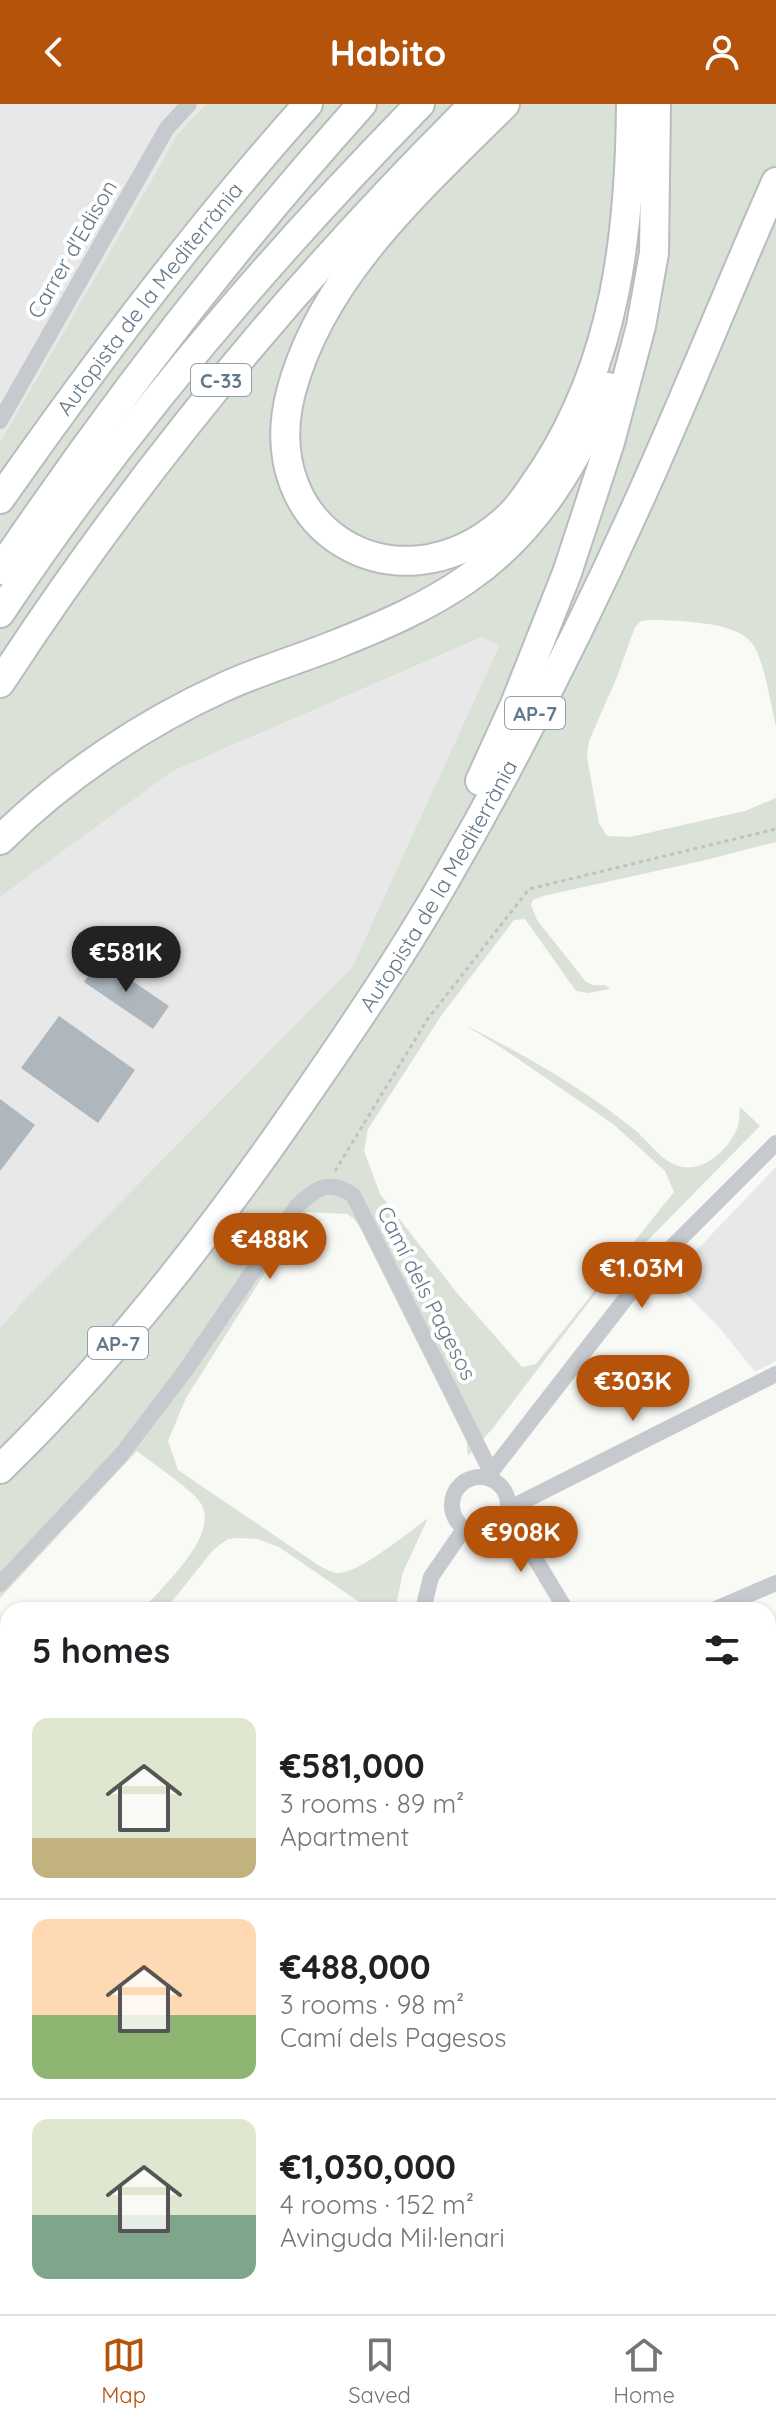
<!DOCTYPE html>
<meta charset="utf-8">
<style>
:root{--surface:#fff;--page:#f2f2f2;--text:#202124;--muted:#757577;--line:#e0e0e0;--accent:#b45309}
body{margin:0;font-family:Quicksand,sans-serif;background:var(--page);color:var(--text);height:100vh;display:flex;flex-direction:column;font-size:30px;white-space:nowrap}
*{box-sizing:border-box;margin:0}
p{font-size:26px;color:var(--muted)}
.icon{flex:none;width:44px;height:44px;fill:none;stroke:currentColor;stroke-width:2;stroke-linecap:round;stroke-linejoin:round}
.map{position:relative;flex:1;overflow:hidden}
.drawer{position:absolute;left:0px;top:1498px;width:776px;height:712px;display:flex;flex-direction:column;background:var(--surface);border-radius:24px 24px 0 0;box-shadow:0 2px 6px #0004}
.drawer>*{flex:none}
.price{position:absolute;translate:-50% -68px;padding:0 18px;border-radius:28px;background:var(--accent);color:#fff;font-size:26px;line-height:52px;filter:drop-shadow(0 2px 4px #0008)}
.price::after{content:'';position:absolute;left:50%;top:48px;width:24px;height:18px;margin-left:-12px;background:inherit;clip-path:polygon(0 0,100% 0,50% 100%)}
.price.selected{background:#222;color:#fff}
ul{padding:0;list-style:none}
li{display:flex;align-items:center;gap:24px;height:200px;padding:0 32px}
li+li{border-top:2px solid var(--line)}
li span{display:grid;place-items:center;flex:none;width:224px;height:160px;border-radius:16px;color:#555}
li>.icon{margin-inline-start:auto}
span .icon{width:96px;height:96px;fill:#fffc;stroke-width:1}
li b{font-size:34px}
h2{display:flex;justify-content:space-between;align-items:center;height:96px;padding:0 32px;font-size:34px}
header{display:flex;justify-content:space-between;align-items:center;height:104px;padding:0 32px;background:var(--accent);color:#fff;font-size:36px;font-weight:700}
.menu{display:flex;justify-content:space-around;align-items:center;height:112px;border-top:2px solid var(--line);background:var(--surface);font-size:22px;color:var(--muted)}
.menu a{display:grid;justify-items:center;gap:4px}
.menu .selected{color:var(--accent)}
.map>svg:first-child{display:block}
.built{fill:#e7e8e7}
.green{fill:#dae1d7}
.building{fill:#aeb7bd}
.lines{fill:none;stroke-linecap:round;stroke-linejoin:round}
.highway-casing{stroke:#b8bcbf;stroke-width:32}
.path{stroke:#bfc2c4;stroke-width:3;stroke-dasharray:4 4;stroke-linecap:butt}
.lane{stroke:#c6cace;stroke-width:8}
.street{stroke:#c6cace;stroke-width:16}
.highway{stroke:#fff;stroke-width:28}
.labels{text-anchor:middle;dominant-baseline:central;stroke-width:8;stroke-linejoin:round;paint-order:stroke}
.shield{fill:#fff;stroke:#93a0ac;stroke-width:2}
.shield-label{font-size:20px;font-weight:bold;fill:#657889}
.street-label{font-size:22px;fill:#657889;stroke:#fff}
</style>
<header><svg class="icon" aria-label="back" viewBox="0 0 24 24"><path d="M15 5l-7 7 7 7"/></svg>Habito<svg class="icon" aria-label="person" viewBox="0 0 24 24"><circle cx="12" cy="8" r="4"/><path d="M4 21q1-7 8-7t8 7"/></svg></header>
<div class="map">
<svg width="776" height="2210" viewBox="0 0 776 2210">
<rect width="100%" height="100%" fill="#f9f9f6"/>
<path class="built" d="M0,0H206L178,30L0,338Z
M484,533L499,542L352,863L26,1194L0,1224V793L173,667Z
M776,1063V1257L755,1268L718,1222L670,1174Z
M776,1991V2210H289L306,2202H768V1994Z"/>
<path class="green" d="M206,0H776V622C771,602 764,553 751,538C734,517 673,516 648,516L641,517L635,523L617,573L589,637L587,653L599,719L607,732L630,733L745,707L776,694V738L706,756L543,792L533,796L531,801L537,816L586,878L593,881H605L610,885L588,889L576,887L525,815L514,816L441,912L368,1025L364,1047L380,1090L457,1189L522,1263L536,1260L674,1088L665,1067L613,1020L502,944L465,921C525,951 583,984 636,1027C650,1039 664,1061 684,1063C706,1066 727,1046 736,1027C740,1020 739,1011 740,1003L760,1022L595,1190L493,1324L468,1352L467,1338L423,1240L367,1132L353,1114L347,1110L307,1108L292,1126L186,1294L168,1337L178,1366L318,1461C324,1464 330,1468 336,1469C358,1471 410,1427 428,1414L403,1468L395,1506H371L279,1443L258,1435L238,1434L228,1435L214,1445L165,1506H142C162,1483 222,1430 200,1398C191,1385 152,1359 137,1347L0,1494V1224L26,1194L352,863L499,542L483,533L173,667L0,793V338L178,30Z
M776,1889V1991L768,1994V1892Z
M8,2202H306L289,2210H0V2205Z"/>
<path class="building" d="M100,855L169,902L153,925L84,878Z
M59,912L135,966L98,1019L21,964Z
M0,995L35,1021L0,1067Z"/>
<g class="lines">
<g class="highway-casing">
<g id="highway">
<path d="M505,0C422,83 322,170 291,288C255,427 397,510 503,418C520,404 532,383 544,366C616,255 630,129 631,0"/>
<path id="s1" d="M0,395C96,258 196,125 308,0"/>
<path d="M0,466C110,303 231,146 362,0"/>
<path d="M0,509C122,326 266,157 420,0"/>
<path d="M0,579C137,369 296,177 474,0"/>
<path d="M480,677L515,600L567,469L610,338L641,222L654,149L656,0"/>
<path d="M0,736C64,673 142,620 224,583C261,566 300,555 337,540C382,522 427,503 467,475C535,428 577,358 608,283"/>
<path id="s2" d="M0,1365C107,1261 201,1142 286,1020C341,941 396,861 444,778C516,654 582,523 641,392C688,288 730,182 776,78"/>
</g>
</g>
<path class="path" d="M335,1067L427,916L529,785L776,725
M0,1702L3,1698L8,1703
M7,2210L27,2202"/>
<path class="lane" d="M601,2202L604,2210
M338,2210L356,2202"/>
<path class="street" d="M0,317L167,24L189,0
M452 1401a28 28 0 1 1 56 0a28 28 0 1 1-56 0Z
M491,1374V1368L644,1171L776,1039
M508,1405L776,1270
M505,1414L524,1436L566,1506
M0,1480L121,1351L185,1267L297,1102C317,1084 328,1075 353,1091L491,1368
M423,1506L431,1473L464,1425
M713,1506L776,1479
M768,1565L776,1579
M768,1749L776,1746"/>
<use href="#highway" class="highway"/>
</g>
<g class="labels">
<g class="shield">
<rect x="191" y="260" width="60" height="32" rx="6"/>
<rect x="505" y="593" width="60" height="32" rx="6"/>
<rect x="88" y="1223" width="60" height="32" rx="6"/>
</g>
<g class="shield-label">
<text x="221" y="276">C-33</text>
<text x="535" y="609">AP-7</text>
<text x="118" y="1239">AP-7</text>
</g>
<g class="street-label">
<text transform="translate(72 145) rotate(-60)">Carrer d'Edison</text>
<text stroke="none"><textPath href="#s1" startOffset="250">Autopista de la Mediterrània</textPath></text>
<text stroke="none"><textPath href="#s2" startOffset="732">Autopista de la Mediterrània</textPath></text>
<text transform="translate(427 1189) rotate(63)">Camí dels Pagesos</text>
</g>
</g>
</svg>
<b class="price selected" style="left:126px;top:890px">€581K</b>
<b class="price" style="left:270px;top:1177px">€488K</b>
<b class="price" style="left:642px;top:1206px">€1.03M</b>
<b class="price" style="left:633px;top:1319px">€303K</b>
<b class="price" style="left:521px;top:1470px">€908K</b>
<section class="drawer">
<h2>5 homes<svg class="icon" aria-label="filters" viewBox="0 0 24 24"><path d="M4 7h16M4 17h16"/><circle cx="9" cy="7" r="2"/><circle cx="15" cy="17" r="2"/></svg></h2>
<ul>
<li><span style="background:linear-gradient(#dfe7d0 75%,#c2b280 0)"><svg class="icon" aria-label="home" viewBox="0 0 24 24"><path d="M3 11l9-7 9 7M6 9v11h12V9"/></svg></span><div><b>€581,000</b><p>3 rooms · 89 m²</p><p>Apartment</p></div></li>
<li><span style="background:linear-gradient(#ffd9b3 60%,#8fb573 0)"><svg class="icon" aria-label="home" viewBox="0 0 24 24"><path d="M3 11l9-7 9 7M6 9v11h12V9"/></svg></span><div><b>€488,000</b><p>3 rooms · 98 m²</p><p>Camí dels Pagesos</p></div></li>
<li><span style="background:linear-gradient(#dfe7d0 60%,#7fa58c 0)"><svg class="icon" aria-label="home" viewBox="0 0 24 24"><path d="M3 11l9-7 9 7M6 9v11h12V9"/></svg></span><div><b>€1,030,000</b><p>4 rooms · 152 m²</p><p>Avinguda Mil·lenari</p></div></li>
</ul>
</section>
</div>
<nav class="menu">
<a class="selected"><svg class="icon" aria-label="map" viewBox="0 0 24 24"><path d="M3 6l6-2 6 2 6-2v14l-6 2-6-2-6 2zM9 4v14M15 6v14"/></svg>Map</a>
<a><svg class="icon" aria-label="saved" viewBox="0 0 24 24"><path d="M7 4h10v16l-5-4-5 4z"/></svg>Saved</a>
<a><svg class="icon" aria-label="home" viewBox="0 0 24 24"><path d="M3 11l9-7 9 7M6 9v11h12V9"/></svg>Home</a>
</nav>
